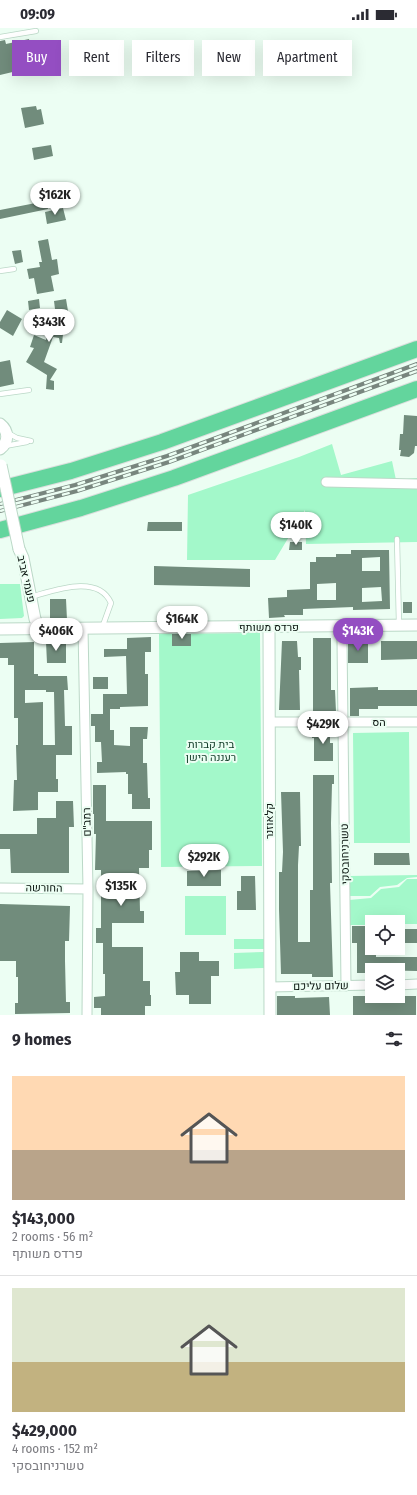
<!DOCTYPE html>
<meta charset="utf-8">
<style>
:root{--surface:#fff;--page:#f2f2f3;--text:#2b2b33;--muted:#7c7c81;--line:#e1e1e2;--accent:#944ec2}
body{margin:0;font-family:"Fira Sans Condensed",Heebo,sans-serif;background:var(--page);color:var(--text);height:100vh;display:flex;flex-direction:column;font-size:15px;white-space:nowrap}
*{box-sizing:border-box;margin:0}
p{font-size:13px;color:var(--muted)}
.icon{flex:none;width:22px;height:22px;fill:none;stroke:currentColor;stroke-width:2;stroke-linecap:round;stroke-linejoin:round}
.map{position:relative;height:987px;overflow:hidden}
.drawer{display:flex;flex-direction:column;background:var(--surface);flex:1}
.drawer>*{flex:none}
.guide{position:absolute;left:12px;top:12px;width:393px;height:36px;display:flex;gap:8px}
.fabs{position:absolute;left:365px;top:887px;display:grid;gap:8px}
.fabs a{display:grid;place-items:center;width:40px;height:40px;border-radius:0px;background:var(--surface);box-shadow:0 4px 16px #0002;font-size:20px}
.price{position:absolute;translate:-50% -34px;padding:0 9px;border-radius:14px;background:#fff;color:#222;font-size:13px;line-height:26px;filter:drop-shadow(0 1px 2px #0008)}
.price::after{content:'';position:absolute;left:50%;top:24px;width:12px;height:9px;margin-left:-6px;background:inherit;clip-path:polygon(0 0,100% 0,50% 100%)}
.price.selected{background:var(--accent);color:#fff}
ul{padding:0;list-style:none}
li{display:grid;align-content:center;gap:8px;height:212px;padding:0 12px}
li+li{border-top:1px solid var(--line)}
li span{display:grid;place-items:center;height:124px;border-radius:0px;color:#555}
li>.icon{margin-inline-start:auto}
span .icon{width:72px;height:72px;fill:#fffc;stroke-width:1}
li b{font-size:17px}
h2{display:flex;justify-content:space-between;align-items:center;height:48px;padding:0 12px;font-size:17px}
.chip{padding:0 14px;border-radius:0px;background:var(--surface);box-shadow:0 4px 16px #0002;font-size:14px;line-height:36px}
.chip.selected{background:var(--accent);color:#fff}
.status{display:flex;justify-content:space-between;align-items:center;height:28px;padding:0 20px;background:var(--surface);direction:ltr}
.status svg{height:11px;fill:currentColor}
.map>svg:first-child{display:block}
.green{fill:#a3f8ca}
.building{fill:#718c7c;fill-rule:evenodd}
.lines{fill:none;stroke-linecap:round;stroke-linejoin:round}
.service-casing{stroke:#bbd8c7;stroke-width:6}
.minor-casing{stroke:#bbd8c7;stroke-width:11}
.tertiary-casing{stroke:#bbd8c7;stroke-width:13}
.motorway-casing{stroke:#dcdedd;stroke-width:18}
.service{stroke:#fff;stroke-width:4.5}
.minor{stroke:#fff;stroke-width:9}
.tertiary{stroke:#fff;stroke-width:11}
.motorway{stroke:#63d59d;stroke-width:16}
.rail-casing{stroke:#78867e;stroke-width:4}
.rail{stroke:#ecfef3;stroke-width:2.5;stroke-dasharray:8;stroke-linecap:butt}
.tertiary-bridge-casing{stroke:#bbd8c7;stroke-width:13;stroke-linecap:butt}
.tertiary-bridge{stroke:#fff;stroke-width:11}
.labels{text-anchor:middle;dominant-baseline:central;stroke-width:4;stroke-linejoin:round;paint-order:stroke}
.street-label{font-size:11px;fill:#08120d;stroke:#ecfef3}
.park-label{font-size:11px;fill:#123c28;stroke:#ecfef3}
</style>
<div class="status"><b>09:09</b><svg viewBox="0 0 49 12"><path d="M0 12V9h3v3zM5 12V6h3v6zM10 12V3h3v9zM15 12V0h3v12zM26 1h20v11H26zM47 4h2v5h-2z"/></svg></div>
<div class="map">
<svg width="417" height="987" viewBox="0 0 417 987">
<rect width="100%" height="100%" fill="#ecfef3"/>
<path class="green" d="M332,416L341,447L392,433L396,452L417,450V514L306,516L305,482L275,532H187L188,467L299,429Z
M0,556H20L24,588L22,590L0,591Z
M260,605L262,838L161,839L159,606Z
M409,704L410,815H354L353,705Z
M417,847V849L407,850L397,857L380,859L370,868H348L349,848Z
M407,851H417V896H398V894H372V897H349V872L371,870L381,861L399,859Z
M185,868H226V907H185Z
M234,911H264V921H234Z
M264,924V940L234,941V925Z"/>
<path class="building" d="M29,11L32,26L39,24L42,37L0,47V13L5,12L6,16Z
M36,78L37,82L41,81L44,96L25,100L21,80Z
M51,117L53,128L34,132L32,120Z
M46,173L48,181L0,191V182Z
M63,180L66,192L47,196L45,184Z
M48,211L52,232L57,231L59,246L51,248L54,263L37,266L34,250L29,251L27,241L40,239L39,234H42L38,213Z
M21,222L23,234L15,236L12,223Z
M39,271L40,280L29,282L28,273Z
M66,271L69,289H65L62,315H60L59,310L53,309L44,334L57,341L50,352L54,353V362L46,361L47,347L26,334L34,320L30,319L34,307L46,312L48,296L57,297L54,273Z
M7,282L22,291L13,308L0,300V294Z
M10,332L14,356L0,359V334Z
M404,387L417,388V418H415L414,425L409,429L400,428L401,422H399L400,406H403Z
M148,494H182V503H147Z
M290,514H302V522H289Z
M351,522H389L390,581L353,582V579L303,581V587H284L285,589L269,590L268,570L287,569V562L310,561V534H316V529H336V526H351ZM380,529V543H362V530ZM336,555V572H317V556ZM381,559L382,573L362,574V560Z
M154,538L250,541V559L154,557Z
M50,571H66L67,592H50Z
M403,574H412V585H403Z
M172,606H191V618H172Z
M151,609V624H145V646H148V678L120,679V681H110V702H114V717L130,718V699H148L147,711H143V735H147L148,770H150V781H132V766H128V746H126V744L97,745V734H102L101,714H95V698H91V686H103V666H127L126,628L104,629V621H127V610Z
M313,610H331V662H335L336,684H313Z
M282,613H297L298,629H301V642H299L300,682H279Z
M381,613H417V631L381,632Z
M34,614V646H38V648H67L68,662H64L65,698H72V727H56V751H58V764H38V782L13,783L14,752H17L16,717H18V690H14V637H8V630H0V615ZM25,662H46V664H54L55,717H43V674L25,675Z
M46,614H66V635H47Z
M348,614H368V635H348Z
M93,649H108V661H93Z
M378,659V662H417V678H378V681H359V688H350V660Z
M312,700H330V715H333V733H314V710H312Z
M313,747H334V756H332L331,795L332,855H330L333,949H312V946H281L279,881V844H282L283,824L281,764H300L301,818H299L298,837V914H310V862H313Z
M93,757H106V793H152V822H149V840H139L140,883H144V895H112V919H143V953H150V967H151V978H145V987H101V980H94V969L105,968V946H103V915H96V900H101V842H95L96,806H94V786H93Z
M56,773H73L74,799H69V845H11L10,821H0V806H37V790H56Z
M374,825H409L410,837H374Z
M221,842V858H187V843Z
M241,848H255L256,882H237V863H241Z
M0,876L70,878L69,913H65V933L66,974H70V985L15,986V975H18V949H16V933H0Z
M352,898H372V922H376V929H417V943L372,942V945H357V915H352Z
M398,901H417V915H398Z
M180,924H199V933H219V948H211V976H189V967H176L175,944H180Z
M277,968H295V970L329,969L330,987H277Z
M353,968H416V987H353Z"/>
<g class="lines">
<g class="service-casing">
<path id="service" d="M0,9L36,3
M0,243L14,241
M0,366L29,362
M8,405L17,410L31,413
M5,418L27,414
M397,511L399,597
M30,569C53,563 98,545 111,575L102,600"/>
</g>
<g class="minor-casing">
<path id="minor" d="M326,454L417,456
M83,600L88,861L87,987
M342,612L346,958
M269,694H417
M0,860L88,861
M398,957L417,956
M270,959L372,957"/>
</g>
<g class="tertiary-casing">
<path id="tertiary" d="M0,396C9,403 9,414 0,421
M19,521L23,530L35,591L37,595L43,600
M269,599L270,987
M0,601L417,597"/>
</g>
<g class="motorway-casing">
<path id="motorway" d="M0,461L71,443L162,414L417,321
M0,502L81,480L174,450L417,361"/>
</g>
<use href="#service" class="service"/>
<use href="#minor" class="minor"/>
<use href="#tertiary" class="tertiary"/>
<use href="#motorway" class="motorway"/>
<g class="rail-casing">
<path id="rail" d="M0,476L75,457L167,428L417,336
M0,483L77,463L169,434L417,343"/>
</g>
<use href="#rail" class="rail"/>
<g class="tertiary-bridge-casing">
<path id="tertiary-bridge" d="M1,437L19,521"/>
</g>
<use href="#tertiary-bridge" class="tertiary-bridge"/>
</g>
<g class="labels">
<g class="street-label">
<text transform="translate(26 551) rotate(77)">פעמי אביב</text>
<text x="269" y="599">פרדס משותף</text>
<text x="379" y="694">הס</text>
<text transform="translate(269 793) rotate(-90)">קלאוזנר</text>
<text transform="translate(87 794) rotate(-91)">רמב"ם</text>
<text transform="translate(345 826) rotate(-91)">טשרניחובסקי</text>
<text transform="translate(44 860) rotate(1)">החורשה</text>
<text transform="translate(321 958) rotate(-1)">שלום עליכם</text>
</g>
<g class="park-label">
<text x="211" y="716">בית קברות<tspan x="211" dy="13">רעננה הישן</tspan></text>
</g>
</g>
</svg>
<div class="fabs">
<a><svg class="icon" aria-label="locate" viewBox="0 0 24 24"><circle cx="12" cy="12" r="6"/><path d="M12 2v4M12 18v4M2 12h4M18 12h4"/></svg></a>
<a><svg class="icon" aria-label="layers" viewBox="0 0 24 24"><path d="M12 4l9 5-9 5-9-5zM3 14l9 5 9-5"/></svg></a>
</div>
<b class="price" style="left:55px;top:188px">$162K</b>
<b class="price" style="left:49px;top:315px">$343K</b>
<b class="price" style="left:296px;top:518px">$140K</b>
<b class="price" style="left:182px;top:612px">$164K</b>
<b class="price" style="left:56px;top:624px">$406K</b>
<b class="price selected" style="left:358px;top:624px">$143K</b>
<b class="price" style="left:323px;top:717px">$429K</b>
<b class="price" style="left:204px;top:850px">$292K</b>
<b class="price" style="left:121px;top:879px">$135K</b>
<div class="guide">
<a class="chip selected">Buy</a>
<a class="chip">Rent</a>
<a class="chip">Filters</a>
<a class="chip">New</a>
<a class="chip">Apartment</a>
</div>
</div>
<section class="drawer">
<h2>9 homes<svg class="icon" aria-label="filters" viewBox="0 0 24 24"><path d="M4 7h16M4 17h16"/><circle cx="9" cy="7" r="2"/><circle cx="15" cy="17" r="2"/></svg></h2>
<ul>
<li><span style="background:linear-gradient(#ffd9b3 60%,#b9a48a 0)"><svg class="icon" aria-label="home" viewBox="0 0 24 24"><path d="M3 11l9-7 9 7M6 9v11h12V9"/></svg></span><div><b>$143,000</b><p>2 rooms · 56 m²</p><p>פרדס משותף</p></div></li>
<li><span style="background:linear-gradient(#dfe7d0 60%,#c2b280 0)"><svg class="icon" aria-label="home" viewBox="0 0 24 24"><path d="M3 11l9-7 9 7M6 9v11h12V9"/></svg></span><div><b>$429,000</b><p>4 rooms · 152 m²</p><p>טשרניחובסקי</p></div></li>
</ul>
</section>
